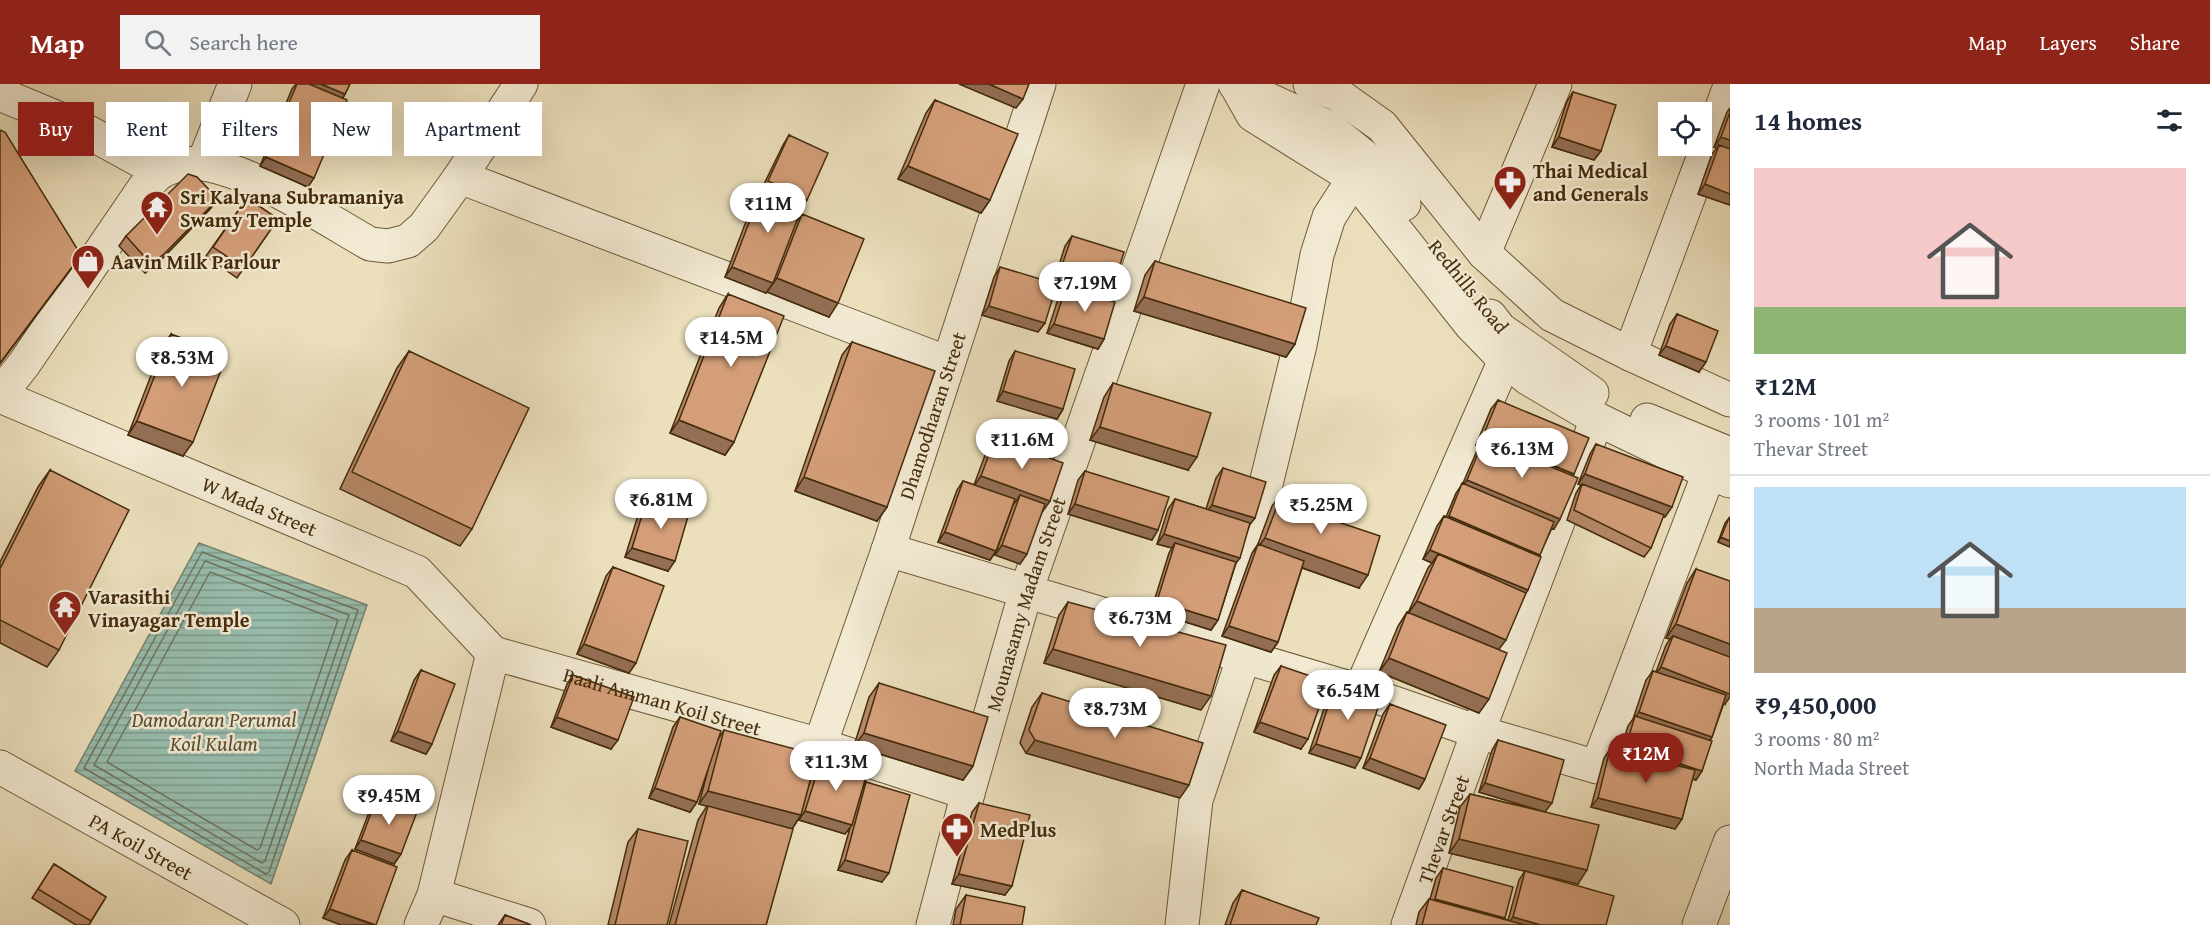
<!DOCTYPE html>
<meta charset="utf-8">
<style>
:root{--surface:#fff;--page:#f2f2f3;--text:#1f2937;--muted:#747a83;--line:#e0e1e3;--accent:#8f2418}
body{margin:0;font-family:"Gentium Book Plus",serif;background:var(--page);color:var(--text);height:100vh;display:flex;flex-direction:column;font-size:22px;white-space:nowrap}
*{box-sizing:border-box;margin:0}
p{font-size:20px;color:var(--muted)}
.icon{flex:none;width:33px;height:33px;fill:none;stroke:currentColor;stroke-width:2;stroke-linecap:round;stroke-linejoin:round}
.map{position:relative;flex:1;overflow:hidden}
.details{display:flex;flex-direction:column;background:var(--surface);width:480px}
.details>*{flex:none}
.hud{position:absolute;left:18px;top:18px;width:570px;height:54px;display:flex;gap:12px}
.controls{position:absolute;left:1658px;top:18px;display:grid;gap:12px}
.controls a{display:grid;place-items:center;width:54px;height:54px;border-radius:0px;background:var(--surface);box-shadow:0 6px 24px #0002;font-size:30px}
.price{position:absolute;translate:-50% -51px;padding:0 14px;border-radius:21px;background:#fff;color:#222;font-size:20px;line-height:39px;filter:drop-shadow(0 2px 3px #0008)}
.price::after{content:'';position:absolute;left:50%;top:36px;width:18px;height:14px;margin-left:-9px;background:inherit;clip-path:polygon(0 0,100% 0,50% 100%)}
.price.on{background:var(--accent);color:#fff}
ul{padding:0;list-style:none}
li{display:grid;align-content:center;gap:12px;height:318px;padding:0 24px}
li+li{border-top:2px solid var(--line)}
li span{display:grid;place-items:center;height:186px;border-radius:0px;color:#555}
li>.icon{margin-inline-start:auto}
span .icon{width:108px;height:108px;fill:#fffc;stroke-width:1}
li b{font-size:26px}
h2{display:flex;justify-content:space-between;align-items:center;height:72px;padding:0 24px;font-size:26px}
.tag{padding:0 21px;border-radius:0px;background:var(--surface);box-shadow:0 6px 24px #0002;font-size:21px;line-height:54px}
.tag.on{background:var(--accent);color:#fff}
header{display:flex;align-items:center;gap:36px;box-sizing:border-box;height:84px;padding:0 30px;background:var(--accent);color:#fff}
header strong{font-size:28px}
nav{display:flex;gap:33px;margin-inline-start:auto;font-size:21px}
.search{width:420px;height:54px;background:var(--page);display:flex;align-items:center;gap:15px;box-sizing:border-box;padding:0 21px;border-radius:0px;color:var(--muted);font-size:22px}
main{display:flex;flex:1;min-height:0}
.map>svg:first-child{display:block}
.water{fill:url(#water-rules);stroke:#77836d;stroke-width:1.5}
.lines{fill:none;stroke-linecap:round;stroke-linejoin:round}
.shore{stroke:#6e745d;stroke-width:1.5}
.minor-casing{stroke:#6e5938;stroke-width:35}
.minor{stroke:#f2ead3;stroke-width:33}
.wall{fill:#b58867;stroke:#452c0c;stroke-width:1.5}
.shaded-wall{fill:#946f54;stroke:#452c0c;stroke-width:1.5}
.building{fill:#d39e78;stroke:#452c0c;stroke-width:1.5}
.labels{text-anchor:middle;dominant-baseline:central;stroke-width:5;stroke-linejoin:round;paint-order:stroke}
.poi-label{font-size:20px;font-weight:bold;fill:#452c0c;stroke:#f2ead3;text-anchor:start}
.street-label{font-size:20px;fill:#452c0c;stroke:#f2ead3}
.water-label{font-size:21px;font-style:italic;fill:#5a5034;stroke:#f2ead3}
</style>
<header>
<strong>Map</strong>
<div class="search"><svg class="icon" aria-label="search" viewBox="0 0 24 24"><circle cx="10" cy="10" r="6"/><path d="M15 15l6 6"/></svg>Search here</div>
<nav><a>Map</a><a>Layers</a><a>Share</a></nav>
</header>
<main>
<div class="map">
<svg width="1730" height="841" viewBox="0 0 1730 841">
<defs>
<pattern id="water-rules" width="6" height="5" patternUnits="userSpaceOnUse" patternTransform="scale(1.5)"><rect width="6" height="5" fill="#98bdae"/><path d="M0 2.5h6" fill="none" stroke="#7e9a8c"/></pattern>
</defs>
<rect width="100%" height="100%" fill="#ebdfbc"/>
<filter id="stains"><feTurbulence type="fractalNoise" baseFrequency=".00333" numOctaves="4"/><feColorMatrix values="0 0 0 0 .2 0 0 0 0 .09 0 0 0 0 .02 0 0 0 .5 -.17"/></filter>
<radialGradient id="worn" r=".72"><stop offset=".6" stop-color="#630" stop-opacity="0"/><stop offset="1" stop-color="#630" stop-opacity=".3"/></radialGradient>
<path class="water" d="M199,459L367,521L271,800L75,687Z"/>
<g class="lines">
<path class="shore" d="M202,468L358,526L269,788L266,790L84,684Z
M205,477L349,531L265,777L262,779L94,681Z
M210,488L338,536L260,764L257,766L107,678Z"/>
<g class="minor-casing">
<g id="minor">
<path d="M1235,0L1328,43L1371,78L1404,120"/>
<path d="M1310,0L1337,10L1382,42L1484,169L1552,231L1630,270L1730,316"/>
<path d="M1236,1L1253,31L1354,94L1471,241L1505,276L1529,295L1597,335L1709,389L1730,397"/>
<path d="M0,10L79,43L161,88"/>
<path d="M203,80L235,0"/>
<path d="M460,93L948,279"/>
<path d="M1484,169L1555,0"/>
<path d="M1490,232L1500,245L1592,309"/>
<path d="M1630,270L1730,2"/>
<path d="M0,305L9,299L24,280L144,104C149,99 155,92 161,88C172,81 193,78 205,80C261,91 321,132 370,160L388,162L408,157L424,143L460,93L521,0"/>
<path id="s1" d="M0,312L417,488L493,569"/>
<path d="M1647,336L1730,370"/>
<path d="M888,466L1109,532"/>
<path d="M1181,554L1360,607L1505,276"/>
<path d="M1212,563L1264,408L1300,261L1317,171L1329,133L1354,94"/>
<path id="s2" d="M493,569L820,661L968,709"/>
<path d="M1360,607L1478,648L1597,683L1709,389"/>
<path id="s3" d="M820,661L888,466L1039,0"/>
<path id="s4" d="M0,683L283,841"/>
<path d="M434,811L529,841"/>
<path d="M421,841L434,811L493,569"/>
<path id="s5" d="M933,841L968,709L1026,507L1203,0"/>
<path d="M1182,841L1196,716L1244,572"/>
<path id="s6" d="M1408,841L1478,648L1597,335"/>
<path d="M1699,841L1730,758"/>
</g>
</g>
<use href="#minor" class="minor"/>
</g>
<path class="wall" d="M296,0H350L343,14L308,103L260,82L292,5Z
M1573,8L1601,67L1594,76L1552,63L1567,17Z
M935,16L990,116L981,129L898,95L926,29Z
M1730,24V121L1698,110L1712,70L1717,64L1714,63L1727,28Z
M789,51L807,116L804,120L797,137L802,130L829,233L767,208L768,205L766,209L725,193L756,111L763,102L783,61Z
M247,114L278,135L237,194L206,172Z
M211,124L158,179L145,189L119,162L126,152Z
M1072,152L1106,213L1054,197L1065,162Z
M1155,177L1295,260L1286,273L1134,227L1145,191Z
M1000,183L1045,239L1038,248L982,231L994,193Z
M1066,203L1104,255L1098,265L1047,249L1059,212Z
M728,210L734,358L725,371L670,349L719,224Z
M1677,230L1699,288L1659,271L1670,240Z
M171,250L183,372L128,351L162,263Z
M852,258L887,423L877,437L795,407L842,271Z
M409,267L472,445L460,462L340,405L397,284Z
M1015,267L1063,325L1057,335L997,317L1009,277Z
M1113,299L1188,386L1090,356L1104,313Z
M1498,316L1574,390L1572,392L1554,445L1552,444L1539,472L1526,509L1498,566L1479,629L1379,588L1398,542L1407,528L1408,529L1428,484L1432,479L1423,475L1437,442L1444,432L1446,433L1456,409L1463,399L1479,362L1476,361L1491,325Z
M995,354L1050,417L1043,426L1020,480L995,471L1013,421L1016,417L1014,416L996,467L990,476L938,458L957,406L963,397L974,401L988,363Z
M1596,360L1665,433L1663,432L1651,464L1644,473L1567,436L1576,409L1581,401L1578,400L1590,370Z
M1223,384L1255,434L1250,440L1236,479L1218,536L1211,546L1151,527L1169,469L1172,464L1157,460L1168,425L1175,415L1206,425L1216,394Z
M50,386L59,566L47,583L0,559V478L38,403Z
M1085,387L1152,456L1068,430L1078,396Z
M1282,409L1320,432L1359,504L1302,484L1278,558L1271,568L1222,552L1252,469L1258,460L1272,422Z
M647,415L668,487L625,473L640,425Z
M1729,434L1730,463L1718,458L1725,439Z
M613,483L629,589L577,570L606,492Z
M1696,485L1725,620L1724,619L1712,653L1710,657L1702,687L1696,696L1692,695L1682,735L1675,745L1591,723L1604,674L1610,665L1620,667L1628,642L1633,635L1646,596L1653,587L1656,588L1666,561L1670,555L1666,554L1687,499Z
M1068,518L1201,626L1044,579L1059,531Z
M1281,582L1301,665L1254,648L1274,591Z
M421,586L432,660L426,670L391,657L414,596Z
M573,591L611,665L551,643L567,600Z
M879,599L973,682L963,696L854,662L869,613Z
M1335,600L1355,684L1309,669L1329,610Z
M1042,609L1180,714L1026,669L1020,659L1032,623Z
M1390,620L1425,695L1419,705L1363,684L1383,630Z
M680,633L719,654L724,646L809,701L814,685L821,676L863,703L866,698L882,798L838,786L850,744L845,750L799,736V734L792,745L766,841H669L698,736L707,722L699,720L708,686L697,718L690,728L649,714L673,643Z
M1498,656L1546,728L1578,800L1534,789L1606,841H1416L1419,828L1429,815H1430L1436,794L1443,784L1504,835L1508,836L1519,796L1525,787L1449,769L1460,723L1470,710L1539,726L1479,708L1492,666Z
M377,713L401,770L394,780L355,765L371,723Z
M979,719L1005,811L952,800L972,728Z
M638,745L667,841H608L628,758Z
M352,766L376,841H341L323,834L345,776Z
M54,780L106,813L89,841H76L32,814Z
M1242,806L1316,841H1225L1233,819Z
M966,811L1022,841H953L956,825Z
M505,831L531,841H498Z"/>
<path class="shaded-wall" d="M307,0H321L345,10L339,20Z
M959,0H989L1023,15L1016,24Z
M1559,53L1601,67L1594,76L1552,63Z
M1721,53L1730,56V68L1719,61L1717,64L1714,63Z
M266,73L314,94L308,103L260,82Z
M908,82L990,116L981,129L898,95Z
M1705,100L1730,110V121L1698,110Z
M218,115L211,124L158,179L145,189L151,180Z
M81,171L69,188L0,280V279Z
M732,183L773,199L766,209L725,193Z
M1060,187L1113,203L1106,213L1054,197Z
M777,194L838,219L829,233L767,208Z
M1144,213L1295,260L1286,273L1134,227Z
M989,222L1045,239L1038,248L982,231Z
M1054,240L1104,255L1098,265L1047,249Z
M1666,262L1706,278L1699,288L1659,271Z
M1003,307L1063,325L1057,335L997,317Z
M679,336L734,358L725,371L670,349Z
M137,337L193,358L183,372L128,351Z
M1100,343L1197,373L1188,386L1090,356Z
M1483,352L1574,390L1567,399L1484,355L1479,362L1476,361Z
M1585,390L1672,423L1665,433L1578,400Z
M981,392L1050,417L1043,427L1020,411L1016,417L974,402Z
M804,393L887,423L877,437L795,407Z
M1467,396L1560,435L1554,445L1460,406Z
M1075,420L1158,446L1152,456L1068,430Z
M1212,421L1255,434L1248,443L1205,430Z
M1449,432L1540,471L1534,480L1442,441Z
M945,448L996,467L990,476L938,458Z
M1164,450L1240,474L1233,483L1175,459L1172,464L1157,460Z
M1721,453L1730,457V463L1718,458Z
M1265,454L1368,491L1359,504L1255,467Z
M1002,461L1027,470L1020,480L995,471Z
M632,464L675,477L668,487L625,473Z
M1430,466L1528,506L1521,516L1438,470L1432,479L1423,475Z
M1157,517L1218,536L1211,546L1151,527Z
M1417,517L1506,556L1496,569L1407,531Z
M1676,540L1730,560V577L1673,552L1670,555L1666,554Z
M1229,542L1278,558L1271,568L1222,552Z
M584,560L636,579L629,589L577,570Z
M1053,565L1211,612L1201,626L1044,579Z
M1389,574L1489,615L1479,629L1379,588Z
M1661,583L1730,610V613L1725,620L1654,593Z
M1639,628L1712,653L1706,662L1634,635Z
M557,633L618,656L611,665L551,643Z
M1260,638L1308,655L1301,665L1254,648Z
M398,647L432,660L426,670L391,657Z
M864,649L973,682L963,696L854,662Z
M1035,656L1189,701L1180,714L1026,669Z
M1316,660L1361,674L1355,684L1309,669Z
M1626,662L1702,687L1696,696L1619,671Z
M1370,674L1425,695L1419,705L1363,684Z
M1485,699L1552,719L1545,728L1479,708Z
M655,704L697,718L690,728L649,714Z
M708,707L801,731L792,745L699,720Z
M1598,714L1682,735L1675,745L1591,723Z
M805,727L852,741L845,750L799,736Z
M1459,755L1587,786L1578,800L1449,769Z
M361,756L401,770L394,780L355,765Z
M845,776L889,789L882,798L838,786Z
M959,790L1012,802L1005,811L952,800Z
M1435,815L1505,834L1500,841L1428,824Z
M330,825L373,841H341L323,834Z
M1513,833L1541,841H1507Z"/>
<path class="building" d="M297,0H309L347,16L314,94L266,73Z
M321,0H350L345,10Z
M989,0H1029L1023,15Z
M1573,8L1616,21L1601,67L1559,53Z
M935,16L1018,50L990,116L908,82Z
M1730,28V56L1721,53Z
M0,46L5,48L81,171L0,279Z
M789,51L828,69L807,116L768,97Z
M1719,61L1730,65V110L1705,100Z
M188,90L197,93L218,115L164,170L151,180L126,152Z
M763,102L804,118L773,199L732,183Z
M247,114L278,135L244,184L213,163Z
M802,130L864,155L838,219L777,194Z
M1072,152L1124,168L1113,203L1060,187Z
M1155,177L1306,224L1295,260L1144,213Z
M1000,183L1057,200L1045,239L989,222Z
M1066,203L1115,218L1104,255L1054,240Z
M728,210L784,232L734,358L679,336Z
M1677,230L1718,247L1706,278L1666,262Z
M171,250L227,271L193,358L137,337Z
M852,258L935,287L887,423L804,393Z
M409,267L529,324L472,445L352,388Z
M1015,267L1075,285L1063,325L1003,307Z
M1113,299L1211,329L1197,373L1100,343Z
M1498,316L1589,354L1574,390L1483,352Z
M995,354L1063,379L1050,417L981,392Z
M1484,355L1578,394L1560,435L1467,396Z
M1596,360L1683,393L1672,423L1585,390Z
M1223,384L1266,398L1255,434L1212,421Z
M50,386L129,426L59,566L0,536V485Z
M1085,387L1169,413L1158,446L1075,420Z
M963,397L1015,415L996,467L945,448Z
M1462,399L1554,438L1540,471L1449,432Z
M1582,400L1664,431L1651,464L1574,426Z
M1282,409L1319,423L1320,432L1380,452L1368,491L1265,454Z
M1020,411L1045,420L1027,470L1002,461Z
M647,415L689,429L675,477L632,464Z
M1175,415L1250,439L1240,474L1164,450Z
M1444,432L1541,473L1528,506L1430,466Z
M1729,434L1730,435V457L1721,453Z
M1175,459L1236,478L1218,536L1157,517Z
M1258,460L1304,477L1278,558L1229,542Z
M1438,470L1526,509L1506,556L1417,517Z
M613,483L664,502L636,579L584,560Z
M1696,485L1730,497V560L1676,540Z
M1068,518L1226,561L1211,612L1053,565Z
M1407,528L1507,569L1489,615L1389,574Z
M1673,552L1730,573V610L1661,583Z
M1281,582L1328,598L1308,655L1260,638Z
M421,586L455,600L432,660L398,647Z
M1653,587L1726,611L1712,653L1639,628Z
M573,591L634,613L618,656L557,633Z
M879,599L988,633L973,682L864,649Z
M1335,600L1381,615L1361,674L1316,660Z
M1042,609L1203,659L1189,701L1035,656L1029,646Z
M1390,620L1446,641L1425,695L1370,674Z
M1635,632L1712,657L1702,687L1626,662Z
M680,633L721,647L697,718L655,704Z
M724,646L817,671L801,731L708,707Z
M1498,656L1564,676L1552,719L1485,699Z
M1610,665L1695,686L1682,735L1598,714Z
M821,676L867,689L852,741L805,727Z
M866,698L910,711L889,789L845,776Z
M1470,710L1599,741L1587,786L1459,755Z
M377,713L417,728L401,770L361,756Z
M979,719L1030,731L1012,802L959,790Z
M708,722L793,745L766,841H675Z
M638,745L688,757L667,841H615Z
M352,766L397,783L376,841L330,825Z
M54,780L106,813L91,837L38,805Z
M1443,784L1513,803L1505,834L1435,815Z
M1525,787L1614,812L1606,841H1541L1513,833Z
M1242,806L1319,834L1316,841H1230Z
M966,811L1025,823L1022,841H960Z
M1429,815L1525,841H1422Z
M505,831L531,841H501Z"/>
<defs>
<g id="pharmacy-pin" transform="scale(1.725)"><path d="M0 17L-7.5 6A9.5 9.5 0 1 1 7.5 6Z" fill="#8f2418" stroke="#f2ead3"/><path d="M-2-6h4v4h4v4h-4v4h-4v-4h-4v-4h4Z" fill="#fff"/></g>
<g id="temple-pin" transform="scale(1.725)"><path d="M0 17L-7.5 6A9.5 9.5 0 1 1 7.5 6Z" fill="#8f2418" stroke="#f2ead3"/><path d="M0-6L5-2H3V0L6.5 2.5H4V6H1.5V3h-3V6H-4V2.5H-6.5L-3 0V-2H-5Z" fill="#fff"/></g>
<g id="shop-pin" transform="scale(1.725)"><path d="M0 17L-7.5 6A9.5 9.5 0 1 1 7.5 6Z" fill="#8f2418" stroke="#f2ead3"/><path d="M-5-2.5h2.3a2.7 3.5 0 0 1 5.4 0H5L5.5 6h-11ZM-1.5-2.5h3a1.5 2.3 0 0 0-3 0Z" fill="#fff"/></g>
</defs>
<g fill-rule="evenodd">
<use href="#pharmacy-pin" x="1510" y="98"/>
<use href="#temple-pin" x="157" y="123"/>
<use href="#shop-pin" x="88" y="177"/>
<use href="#temple-pin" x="65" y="523"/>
<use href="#pharmacy-pin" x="957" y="745"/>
</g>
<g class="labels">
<g class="poi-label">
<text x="1533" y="86">Thai Medical<tspan x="1533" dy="23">and Generals</tspan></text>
<text x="180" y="112">Sri Kalyana Subramaniya<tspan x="180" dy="23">Swamy Temple</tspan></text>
<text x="111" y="177">Aavin Milk Parlour</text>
<text x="88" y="512">Varasithi<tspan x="88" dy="23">Vinayagar Temple</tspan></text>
<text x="980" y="745">MedPlus</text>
</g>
<g class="street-label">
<text transform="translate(1469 202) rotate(51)">Redhills Road</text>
<text stroke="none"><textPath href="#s3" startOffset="348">Dhamodharan Street</textPath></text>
<text stroke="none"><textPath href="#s1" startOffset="282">W Mada Street</textPath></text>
<text stroke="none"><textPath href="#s5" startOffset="334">Mounasamy Madam Street</textPath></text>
<text stroke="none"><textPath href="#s2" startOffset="176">Baali Amman Koil Street</textPath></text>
<text stroke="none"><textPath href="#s6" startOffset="102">Thevar Street</textPath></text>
<text stroke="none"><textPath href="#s4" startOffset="162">PA Koil Street</textPath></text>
</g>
<g class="water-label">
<text x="214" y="635">Damodaran Perumal<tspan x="214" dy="24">Koil Kulam</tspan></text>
</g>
</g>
<rect width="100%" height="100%" filter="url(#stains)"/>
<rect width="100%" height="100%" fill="url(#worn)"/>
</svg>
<div class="controls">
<a><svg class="icon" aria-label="locate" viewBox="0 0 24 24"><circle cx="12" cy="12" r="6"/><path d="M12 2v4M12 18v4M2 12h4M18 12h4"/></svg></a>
</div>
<b class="price" style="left:768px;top:150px">₹11M</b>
<b class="price" style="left:1085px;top:229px">₹7.19M</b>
<b class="price" style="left:731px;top:284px">₹14.5M</b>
<b class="price" style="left:182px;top:304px">₹8.53M</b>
<b class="price" style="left:1022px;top:386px">₹11.6M</b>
<b class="price" style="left:1522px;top:395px">₹6.13M</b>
<b class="price" style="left:661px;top:446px">₹6.81M</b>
<b class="price" style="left:1321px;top:451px">₹5.25M</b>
<b class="price" style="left:1140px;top:564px">₹6.73M</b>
<b class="price" style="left:1348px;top:637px">₹6.54M</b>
<b class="price" style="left:1115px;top:655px">₹8.73M</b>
<b class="price on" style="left:1646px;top:700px">₹12M</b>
<b class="price" style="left:836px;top:708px">₹11.3M</b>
<b class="price" style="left:389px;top:742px">₹9.45M</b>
<div class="hud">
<a class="tag on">Buy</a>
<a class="tag">Rent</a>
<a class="tag">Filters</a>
<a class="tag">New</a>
<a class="tag">Apartment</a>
</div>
</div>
<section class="details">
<h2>14 homes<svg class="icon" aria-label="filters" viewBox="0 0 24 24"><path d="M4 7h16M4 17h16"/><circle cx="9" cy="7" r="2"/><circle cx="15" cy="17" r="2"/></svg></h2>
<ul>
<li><span style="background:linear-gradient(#f6c9c9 75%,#8fb573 0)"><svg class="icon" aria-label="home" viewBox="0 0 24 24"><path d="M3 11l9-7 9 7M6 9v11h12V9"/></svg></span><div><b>₹12M</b><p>3 rooms · 101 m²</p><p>Thevar Street</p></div></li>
<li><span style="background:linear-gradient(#bfe0f5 65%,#b9a48a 0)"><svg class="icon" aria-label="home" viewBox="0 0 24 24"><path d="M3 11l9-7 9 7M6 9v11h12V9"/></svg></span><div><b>₹9,450,000</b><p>3 rooms · 80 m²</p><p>North Mada Street</p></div></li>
</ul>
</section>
</main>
